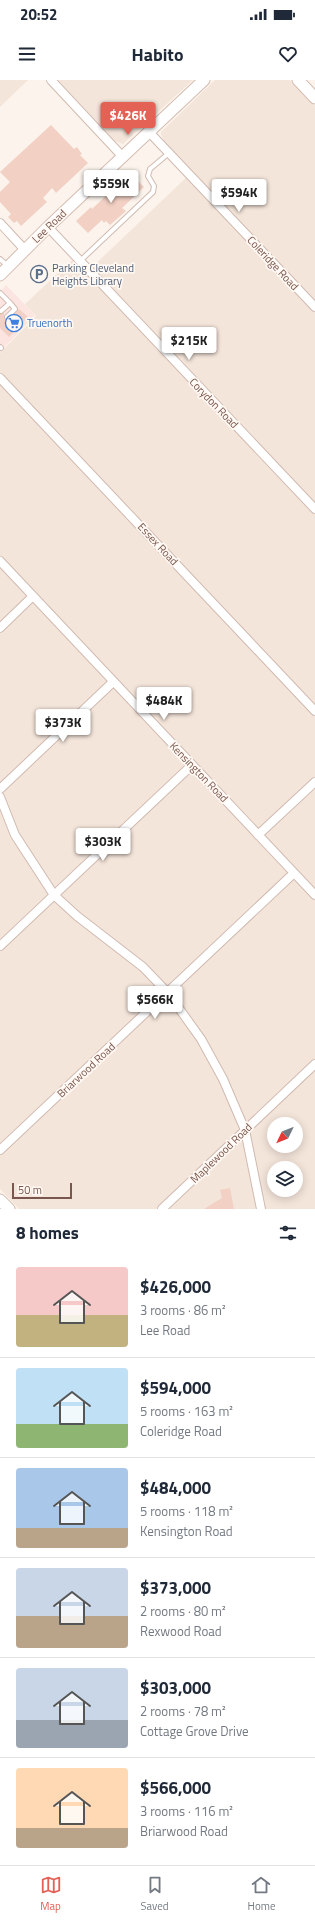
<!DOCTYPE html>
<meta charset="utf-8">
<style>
:root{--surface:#fff;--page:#f6f6f7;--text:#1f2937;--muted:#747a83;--line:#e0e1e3;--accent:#e36155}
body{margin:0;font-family:"Titillium Web",sans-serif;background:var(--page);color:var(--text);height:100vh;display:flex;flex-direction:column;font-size:15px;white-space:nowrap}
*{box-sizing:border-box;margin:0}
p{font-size:13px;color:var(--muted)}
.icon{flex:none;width:22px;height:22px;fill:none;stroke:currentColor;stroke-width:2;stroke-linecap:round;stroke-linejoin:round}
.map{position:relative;height:1129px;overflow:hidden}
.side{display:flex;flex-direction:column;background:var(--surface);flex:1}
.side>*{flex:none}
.needle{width:26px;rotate:227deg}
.fabs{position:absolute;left:267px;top:1037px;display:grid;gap:8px}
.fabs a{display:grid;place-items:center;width:36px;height:36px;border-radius:50%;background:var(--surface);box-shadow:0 2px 10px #0003;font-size:20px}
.scale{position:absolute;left:12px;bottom:10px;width:60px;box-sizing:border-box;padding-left:4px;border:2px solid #79574e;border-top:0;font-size:11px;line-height:14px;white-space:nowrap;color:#79574e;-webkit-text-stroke:3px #fff8f3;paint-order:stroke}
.price{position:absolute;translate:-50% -34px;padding:0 9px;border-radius:4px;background:#fff;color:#222;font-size:13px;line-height:26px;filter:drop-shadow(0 1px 2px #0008)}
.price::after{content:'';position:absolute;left:50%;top:24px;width:12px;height:9px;margin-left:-6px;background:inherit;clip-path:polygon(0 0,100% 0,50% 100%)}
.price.active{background:var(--accent);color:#fff}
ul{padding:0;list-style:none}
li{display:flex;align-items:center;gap:12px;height:100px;padding:0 16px}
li+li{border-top:1px solid var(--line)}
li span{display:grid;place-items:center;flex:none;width:112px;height:80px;border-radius:4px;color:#555}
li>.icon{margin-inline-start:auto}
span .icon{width:48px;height:48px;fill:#fffc;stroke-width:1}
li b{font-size:17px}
h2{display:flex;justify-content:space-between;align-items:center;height:48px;padding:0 16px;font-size:17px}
.status{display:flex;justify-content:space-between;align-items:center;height:28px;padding:0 20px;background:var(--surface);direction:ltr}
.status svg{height:11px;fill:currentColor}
header{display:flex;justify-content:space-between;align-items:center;height:52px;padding:0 16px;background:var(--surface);font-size:18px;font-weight:700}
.dock{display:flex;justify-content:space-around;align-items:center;height:56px;border-top:1px solid var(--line);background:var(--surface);font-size:11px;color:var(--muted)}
.dock a{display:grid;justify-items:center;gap:2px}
.dock .active{color:var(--accent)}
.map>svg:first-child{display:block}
.residential{fill:#f4e5da;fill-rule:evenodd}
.commercial{fill:#fce5e0}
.building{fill:#f2d0c4}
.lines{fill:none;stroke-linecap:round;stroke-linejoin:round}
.lane-casing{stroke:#d0bab1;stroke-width:6}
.street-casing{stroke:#d0bab1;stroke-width:10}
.secondary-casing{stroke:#d5bcb1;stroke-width:13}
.lane{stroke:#fff;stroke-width:4}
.street{stroke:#fff;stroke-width:8}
.secondary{stroke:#fff;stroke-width:11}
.labels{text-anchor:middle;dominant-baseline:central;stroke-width:3.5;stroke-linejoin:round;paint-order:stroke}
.street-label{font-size:11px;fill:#79574e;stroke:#fff8f3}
.service-label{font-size:11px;fill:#4e5e75;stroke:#fff8f3;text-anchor:start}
.shop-label{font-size:11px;fill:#366cbe;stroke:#fff8f3;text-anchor:start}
</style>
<div class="status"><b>20:52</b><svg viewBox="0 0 49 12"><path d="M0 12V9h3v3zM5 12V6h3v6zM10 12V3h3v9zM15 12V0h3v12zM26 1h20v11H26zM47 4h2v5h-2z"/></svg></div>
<header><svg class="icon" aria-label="menu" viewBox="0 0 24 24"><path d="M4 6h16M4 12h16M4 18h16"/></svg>Habito<svg class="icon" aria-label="heart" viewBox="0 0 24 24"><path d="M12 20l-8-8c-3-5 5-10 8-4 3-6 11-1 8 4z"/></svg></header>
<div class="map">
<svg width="315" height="1129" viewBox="0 0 315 1129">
<rect width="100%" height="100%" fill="#fcf4ec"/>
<path class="residential" d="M0,0H28L0,27Z
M58,0H193L123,64L115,61Z
M215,0H290L315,26V1129H19L0,1109V273L36,236L25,224L72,180L85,194L192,92L166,64L161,55V52ZM274,1044H296V1066H274ZM274,1088H296V1110H274Z"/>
<path class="commercial" d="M6,205L35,235L0,272V212Z"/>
<path class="building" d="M51,45L74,69L77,67L82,74L80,75L88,83L56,113L52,108L43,118L47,122L21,146L17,141L14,143L8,137L11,134L0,122V112L10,102L0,92Z
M130,93L144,107L122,128L126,131L110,145L106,141L104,143L102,140L88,153L76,141L91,127L92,129Z
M19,229L28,237L9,257L0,248V234L4,233V239L8,240Z
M230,1108L234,1129H204L222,1118L220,1110Z"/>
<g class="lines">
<g class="lane-casing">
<path id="lane" d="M0,179L8,186
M80,181L153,112L154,106L148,96L150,89L169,73
M0,213L10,223L1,231
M7,237L15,229L10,223
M0,267L1,268"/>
</g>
<g class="street-casing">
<path id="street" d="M51,0L123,77
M149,52L315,227
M0,143L25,170
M48,147L315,429
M0,298L315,631
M0,481L315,815
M0,548L33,516
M0,709L113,602
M0,717L15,755L54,815L77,836L143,887L168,913L201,959L223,999L245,1050L261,1129
M258,755L315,702
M0,866L192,685
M0,1070L294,793
M162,1129L315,984"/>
</g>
<g class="secondary-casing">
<path id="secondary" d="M298,0L315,18
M0,195L48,147L204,0
M0,1120L9,1129"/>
</g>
<use href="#lane" class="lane"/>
<use href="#street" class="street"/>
<use href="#secondary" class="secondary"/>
</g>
<defs>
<g id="parking-ring" transform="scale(0.9)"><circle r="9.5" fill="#fff8f3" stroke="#5c6f8a" stroke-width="1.5"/><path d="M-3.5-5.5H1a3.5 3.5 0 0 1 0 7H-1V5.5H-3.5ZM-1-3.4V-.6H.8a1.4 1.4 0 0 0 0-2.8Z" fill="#5c6f8a"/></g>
<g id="supermarket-ring" transform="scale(0.9)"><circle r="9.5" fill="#fff8f3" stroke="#3f7fe0" stroke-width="1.5"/><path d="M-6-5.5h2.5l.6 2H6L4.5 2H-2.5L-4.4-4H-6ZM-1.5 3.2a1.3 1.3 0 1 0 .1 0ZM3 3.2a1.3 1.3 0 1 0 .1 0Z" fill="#3f7fe0"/></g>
</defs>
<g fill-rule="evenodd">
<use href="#parking-ring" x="39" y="194"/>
<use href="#supermarket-ring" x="14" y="243"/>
</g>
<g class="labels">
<g class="street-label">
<text transform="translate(49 146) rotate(-44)">Lee Road</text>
<text transform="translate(273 183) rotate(47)">Coleridge Road</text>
<text transform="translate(214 323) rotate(46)">Corydon Road</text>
<text transform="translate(158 464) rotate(47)">Essex Road</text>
<text transform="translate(199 692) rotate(46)">Kensington Road</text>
<text transform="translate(86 990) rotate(-43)">Briarwood Road</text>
<text transform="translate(221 1073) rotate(-44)">Maplewood Road</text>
</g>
<g class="service-label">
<text x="52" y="188">Parking Cleveland<tspan x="52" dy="13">Heights Library</tspan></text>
</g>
<g class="shop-label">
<text x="27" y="243">Truenorth</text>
</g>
</g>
</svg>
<div class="fabs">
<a><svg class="needle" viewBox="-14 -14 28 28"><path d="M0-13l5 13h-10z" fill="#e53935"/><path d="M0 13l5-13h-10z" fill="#747a83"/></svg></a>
<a><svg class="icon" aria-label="layers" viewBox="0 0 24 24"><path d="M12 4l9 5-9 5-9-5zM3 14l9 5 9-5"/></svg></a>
</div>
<div class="scale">50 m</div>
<b class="price active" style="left:128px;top:56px">$426K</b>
<b class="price" style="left:111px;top:124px">$559K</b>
<b class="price" style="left:239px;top:133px">$594K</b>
<b class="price" style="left:189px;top:281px">$215K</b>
<b class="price" style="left:164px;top:641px">$484K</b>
<b class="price" style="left:63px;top:663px">$373K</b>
<b class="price" style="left:103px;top:782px">$303K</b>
<b class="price" style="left:155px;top:940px">$566K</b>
</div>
<section class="side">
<h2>8 homes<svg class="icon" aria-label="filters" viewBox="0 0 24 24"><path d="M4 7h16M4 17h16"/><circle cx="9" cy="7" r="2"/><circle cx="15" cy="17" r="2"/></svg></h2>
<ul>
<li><span style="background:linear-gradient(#f6c9c9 60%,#c2b280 0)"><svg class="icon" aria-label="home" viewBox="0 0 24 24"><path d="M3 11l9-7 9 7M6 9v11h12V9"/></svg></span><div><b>$426,000</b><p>3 rooms · 86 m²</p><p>Lee Road</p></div></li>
<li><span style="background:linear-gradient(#bfe0f5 70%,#8fb573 0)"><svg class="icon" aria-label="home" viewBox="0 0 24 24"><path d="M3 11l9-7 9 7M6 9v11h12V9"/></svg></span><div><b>$594,000</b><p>5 rooms · 163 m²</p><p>Coleridge Road</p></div></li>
<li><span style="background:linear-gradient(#a9c7e8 75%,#b9a48a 0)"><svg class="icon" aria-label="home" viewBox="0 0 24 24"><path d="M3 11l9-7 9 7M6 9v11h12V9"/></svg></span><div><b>$484,000</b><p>5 rooms · 118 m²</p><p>Kensington Road</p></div></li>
<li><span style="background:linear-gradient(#c9d6e8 60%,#b9a48a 0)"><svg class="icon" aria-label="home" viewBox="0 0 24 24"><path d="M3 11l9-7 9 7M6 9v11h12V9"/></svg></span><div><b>$373,000</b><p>2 rooms · 80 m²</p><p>Rexwood Road</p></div></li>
<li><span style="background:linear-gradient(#c9d6e8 65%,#9aa5b1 0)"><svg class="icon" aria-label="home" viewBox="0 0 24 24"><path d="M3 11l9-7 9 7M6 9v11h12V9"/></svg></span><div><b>$303,000</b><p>2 rooms · 78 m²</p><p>Cottage Grove Drive</p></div></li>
<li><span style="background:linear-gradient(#ffd9b3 75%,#b9a48a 0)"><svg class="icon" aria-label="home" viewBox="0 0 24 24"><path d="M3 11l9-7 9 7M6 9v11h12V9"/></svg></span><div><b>$566,000</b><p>3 rooms · 116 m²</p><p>Briarwood Road</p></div></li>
</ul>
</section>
<nav class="dock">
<a class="active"><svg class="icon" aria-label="map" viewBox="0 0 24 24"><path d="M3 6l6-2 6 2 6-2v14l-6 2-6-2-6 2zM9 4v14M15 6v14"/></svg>Map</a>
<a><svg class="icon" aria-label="saved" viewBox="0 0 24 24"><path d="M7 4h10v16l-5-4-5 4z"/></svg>Saved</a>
<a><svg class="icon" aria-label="home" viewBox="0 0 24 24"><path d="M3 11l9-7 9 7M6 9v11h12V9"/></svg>Home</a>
</nav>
